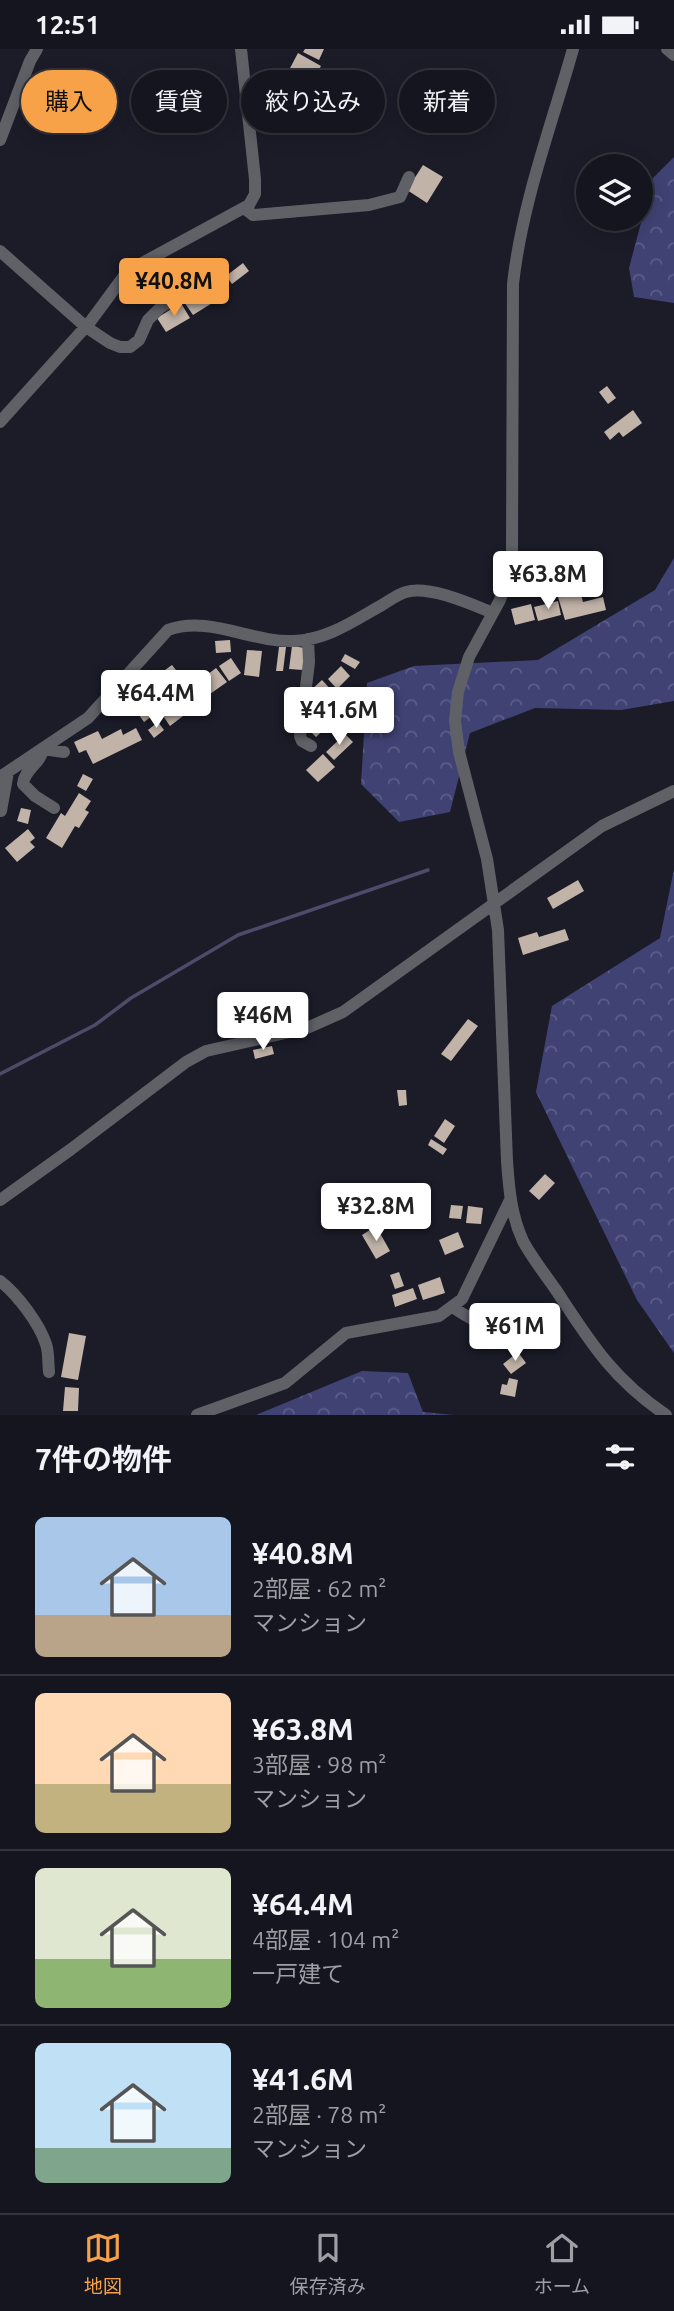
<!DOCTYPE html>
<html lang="ja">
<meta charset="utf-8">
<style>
:root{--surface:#14151e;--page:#1d1e27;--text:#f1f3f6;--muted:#9d9fa4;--line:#33343c;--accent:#f7a149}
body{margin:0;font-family:Ubuntu,"Noto Sans JP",sans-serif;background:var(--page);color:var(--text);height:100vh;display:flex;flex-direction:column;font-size:26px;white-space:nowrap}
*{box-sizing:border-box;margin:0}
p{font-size:23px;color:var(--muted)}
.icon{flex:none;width:38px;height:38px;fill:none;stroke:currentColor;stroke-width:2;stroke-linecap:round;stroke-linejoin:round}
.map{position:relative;height:1366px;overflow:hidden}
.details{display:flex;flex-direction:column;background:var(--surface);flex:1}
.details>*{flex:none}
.guide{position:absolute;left:21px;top:21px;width:634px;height:63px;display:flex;gap:14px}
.buttons{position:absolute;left:576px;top:105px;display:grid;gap:14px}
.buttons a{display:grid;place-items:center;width:77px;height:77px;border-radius:50%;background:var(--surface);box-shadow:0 4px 18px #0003,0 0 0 2px var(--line);font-size:35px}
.price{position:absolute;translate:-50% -60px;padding:0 16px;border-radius:7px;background:#fff;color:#222;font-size:23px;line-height:46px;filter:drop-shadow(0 2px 4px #0008)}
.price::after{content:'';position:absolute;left:50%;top:42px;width:21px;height:16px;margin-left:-10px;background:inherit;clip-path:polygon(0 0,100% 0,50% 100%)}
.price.on{background:var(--accent);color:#111}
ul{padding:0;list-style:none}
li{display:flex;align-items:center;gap:21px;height:175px;padding:0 35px}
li+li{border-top:2px solid var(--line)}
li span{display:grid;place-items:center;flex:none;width:196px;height:140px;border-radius:10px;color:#555}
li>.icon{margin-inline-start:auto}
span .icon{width:84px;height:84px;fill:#fffc;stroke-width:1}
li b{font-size:30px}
h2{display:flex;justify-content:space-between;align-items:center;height:84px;padding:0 35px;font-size:30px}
.pill{padding:0 24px;border-radius:32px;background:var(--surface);box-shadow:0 4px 18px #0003,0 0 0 2px var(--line);font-size:24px;line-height:63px}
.pill.on{background:var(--accent);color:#111}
.status{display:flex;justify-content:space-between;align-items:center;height:49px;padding:0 35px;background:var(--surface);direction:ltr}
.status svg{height:19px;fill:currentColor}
.tab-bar{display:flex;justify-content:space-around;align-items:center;height:98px;border-top:2px solid var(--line);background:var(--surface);font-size:19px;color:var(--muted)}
.tab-bar a{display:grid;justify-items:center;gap:4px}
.tab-bar .on{color:var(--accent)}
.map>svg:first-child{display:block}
.forest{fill:url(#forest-crowns)}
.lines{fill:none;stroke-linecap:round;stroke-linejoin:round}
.stream{stroke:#4e4a6a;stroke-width:3.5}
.building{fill:#c1b3a8}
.minor{stroke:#606167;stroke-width:12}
</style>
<div class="status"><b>12:51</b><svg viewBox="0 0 49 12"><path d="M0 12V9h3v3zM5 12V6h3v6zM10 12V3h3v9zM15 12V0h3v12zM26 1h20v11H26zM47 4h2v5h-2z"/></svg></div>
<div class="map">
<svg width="674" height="1366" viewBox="0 0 674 1366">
<defs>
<pattern id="forest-crowns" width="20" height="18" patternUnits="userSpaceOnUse" patternTransform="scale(1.75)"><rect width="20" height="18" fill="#404274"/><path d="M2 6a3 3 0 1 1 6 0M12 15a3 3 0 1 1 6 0" fill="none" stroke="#5c5e89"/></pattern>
</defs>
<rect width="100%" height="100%" fill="#1b1c28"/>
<path class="forest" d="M674,108V254L634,248L629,219L653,129Z
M674,509V652L621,661L535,659L470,684L450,763L399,773L361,735L367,634L414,617L538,611L655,541Z
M674,820V1304L637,1251L536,1043L552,957L660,889Z
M362,1322L408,1324L423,1363L454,1366H256Z"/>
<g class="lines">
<path class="stream" d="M0,1025L95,976L131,949L238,886L428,821"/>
</g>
<path class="building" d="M305,0H324L319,11L303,3Z
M298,4L321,17L312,33L289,21Z
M430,59L441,66L428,86L417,79Z
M423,116L443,128L427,154L407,141Z
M243,214L249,222L232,235L226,227Z
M215,229L225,246L193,266L182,250Z
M181,254L190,269L166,283L157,269Z
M607,337L616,349L608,355L599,343Z
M633,361L642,374L623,388L619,383L610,391L604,383Z
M580,542L583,553L603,548L606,561L565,571L558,548Z
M558,552L561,566L538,572L534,558Z
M531,555L535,571L515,576L511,560Z
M230,591L231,603L216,604L215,592Z
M292,597L305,599L303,621L289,620Z
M279,598H286L283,622H276Z
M247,601L262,602L259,628L244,626Z
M345,605L360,613L355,620L341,612Z
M231,609L241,624L229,632L219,617Z
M172,616L183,630L169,641L158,626Z
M341,617L350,627L337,640L328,630Z
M216,619L227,633L210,645L199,632Z
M322,631L334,644L322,655L310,642Z
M193,633L205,650L192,660L179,643Z
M178,652L187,664L170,677L161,664Z
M150,658L156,664L144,673L139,666Z
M320,662L331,674L316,688L305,677Z
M158,673L164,681L154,689L148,681Z
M136,679L142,691L93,715L86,701L79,704L74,693L98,682L102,690L121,680L123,686Z
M345,685L353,693L334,711L326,703Z
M323,705L335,718L318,733L306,721Z
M83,725L93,730L86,742L77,737Z
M79,744L91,752L85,761L89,763L79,779L75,777L62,799L46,789L61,764L65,767Z
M21,759L31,761L28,775L17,772Z
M28,780L35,789L30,793L35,798L17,813L5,799Z
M578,831L584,842L553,860L547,849Z
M565,880L569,891L523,906L518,889L537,883L539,888Z
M468,970L478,977L451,1012L441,1005Z
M272,997L274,1005L255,1010L253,1001Z
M397,1041H406L407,1056L399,1057Z
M445,1070L455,1077L444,1094L434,1087Z
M431,1090L447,1100L443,1106L428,1096Z
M545,1125L555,1134L539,1151L529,1142Z
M451,1156L463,1157L461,1170L449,1169Z
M468,1157L483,1159L481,1175L466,1174Z
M376,1177L390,1202L376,1210L362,1186Z
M458,1183L464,1198L445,1206L439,1191Z
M399,1223L404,1237L395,1240L390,1226Z
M440,1228L445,1244L423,1251L418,1236Z
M413,1239L417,1250L395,1258L392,1246Z
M521,1268L530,1285L508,1297L499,1280Z
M69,1284L86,1287L78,1331L61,1328Z
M518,1303L526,1314L511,1325L503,1315Z
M509,1329L518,1331L515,1348L500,1345L502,1335L507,1336Z
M65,1338L79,1339L78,1362H63Z"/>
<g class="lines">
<path class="minor" d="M573,0C551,78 522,154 513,235L512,504L508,528L500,551L469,608L458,643L455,672L459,703L487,810L498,881L507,1112C509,1140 511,1166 523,1192C532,1209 545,1225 556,1241C591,1294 612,1329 666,1366
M667,0L674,6
M0,91L30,12L37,0
M244,159L253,166L369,156L400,148L409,128
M0,202L86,278L110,294L120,298H130L139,291L148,271L161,258L208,231
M0,373L90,273L124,227L133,219L249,156L255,145V130L241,0
M308,590L309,613L300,687L302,692L311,697
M0,728L88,669L168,581C209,566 252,594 294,592C327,591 355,571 382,556C389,552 398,545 406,543C429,536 471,555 493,564
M54,759L35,747L23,735C24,720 41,715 43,700L64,703
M1,762L8,723
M0,1151L70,1101L186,1013L206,1002L307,979L343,963L602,777L674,742
M0,1232C17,1245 39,1274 46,1295C49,1304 48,1314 49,1323
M453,1258C467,1270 486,1273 497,1288
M197,1366L285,1334L346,1284L439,1267L462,1250L510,1151"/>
</g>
</svg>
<div class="buttons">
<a><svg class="icon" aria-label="layers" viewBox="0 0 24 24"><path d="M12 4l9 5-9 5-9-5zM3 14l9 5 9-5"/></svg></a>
</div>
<b class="price on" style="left:174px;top:269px">¥40.8M</b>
<b class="price" style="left:548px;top:562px">¥63.8M</b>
<b class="price" style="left:156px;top:681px">¥64.4M</b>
<b class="price" style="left:339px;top:698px">¥41.6M</b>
<b class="price" style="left:263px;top:1003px">¥46M</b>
<b class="price" style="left:376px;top:1194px">¥32.8M</b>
<b class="price" style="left:515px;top:1314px">¥61M</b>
<div class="guide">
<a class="pill on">購入</a>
<a class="pill">賃貸</a>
<a class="pill">絞り込み</a>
<a class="pill">新着</a>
</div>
</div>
<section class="details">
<h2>7件の物件<svg class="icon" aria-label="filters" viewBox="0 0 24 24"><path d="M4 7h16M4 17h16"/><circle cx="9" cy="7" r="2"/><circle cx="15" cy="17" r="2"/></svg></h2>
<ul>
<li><span style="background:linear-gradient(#a9c7e8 70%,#b9a48a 0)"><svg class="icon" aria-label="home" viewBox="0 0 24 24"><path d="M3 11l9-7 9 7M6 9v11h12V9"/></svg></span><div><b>¥40.8M</b><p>2部屋 · 62 m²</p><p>マンション</p></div></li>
<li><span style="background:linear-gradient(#ffd9b3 65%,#c2b280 0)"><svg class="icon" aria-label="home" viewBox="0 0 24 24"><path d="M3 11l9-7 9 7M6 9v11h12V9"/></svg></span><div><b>¥63.8M</b><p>3部屋 · 98 m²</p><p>マンション</p></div></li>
<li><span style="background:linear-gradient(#dfe7d0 65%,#8fb573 0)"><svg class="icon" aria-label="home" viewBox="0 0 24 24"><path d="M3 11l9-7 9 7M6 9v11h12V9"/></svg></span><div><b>¥64.4M</b><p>4部屋 · 104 m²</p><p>一戸建て</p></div></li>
<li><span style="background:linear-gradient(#bfe0f5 75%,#7fa58c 0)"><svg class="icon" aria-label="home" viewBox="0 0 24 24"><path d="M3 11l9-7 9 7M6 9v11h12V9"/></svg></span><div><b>¥41.6M</b><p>2部屋 · 78 m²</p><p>マンション</p></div></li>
</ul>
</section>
<nav class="tab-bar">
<a class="on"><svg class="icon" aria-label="map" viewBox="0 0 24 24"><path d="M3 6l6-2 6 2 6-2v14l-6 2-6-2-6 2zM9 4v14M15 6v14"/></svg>地図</a>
<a><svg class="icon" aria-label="saved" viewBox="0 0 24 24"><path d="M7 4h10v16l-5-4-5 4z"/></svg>保存済み</a>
<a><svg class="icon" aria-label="home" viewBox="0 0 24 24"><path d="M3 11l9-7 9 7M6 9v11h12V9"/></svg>ホーム</a>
</nav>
